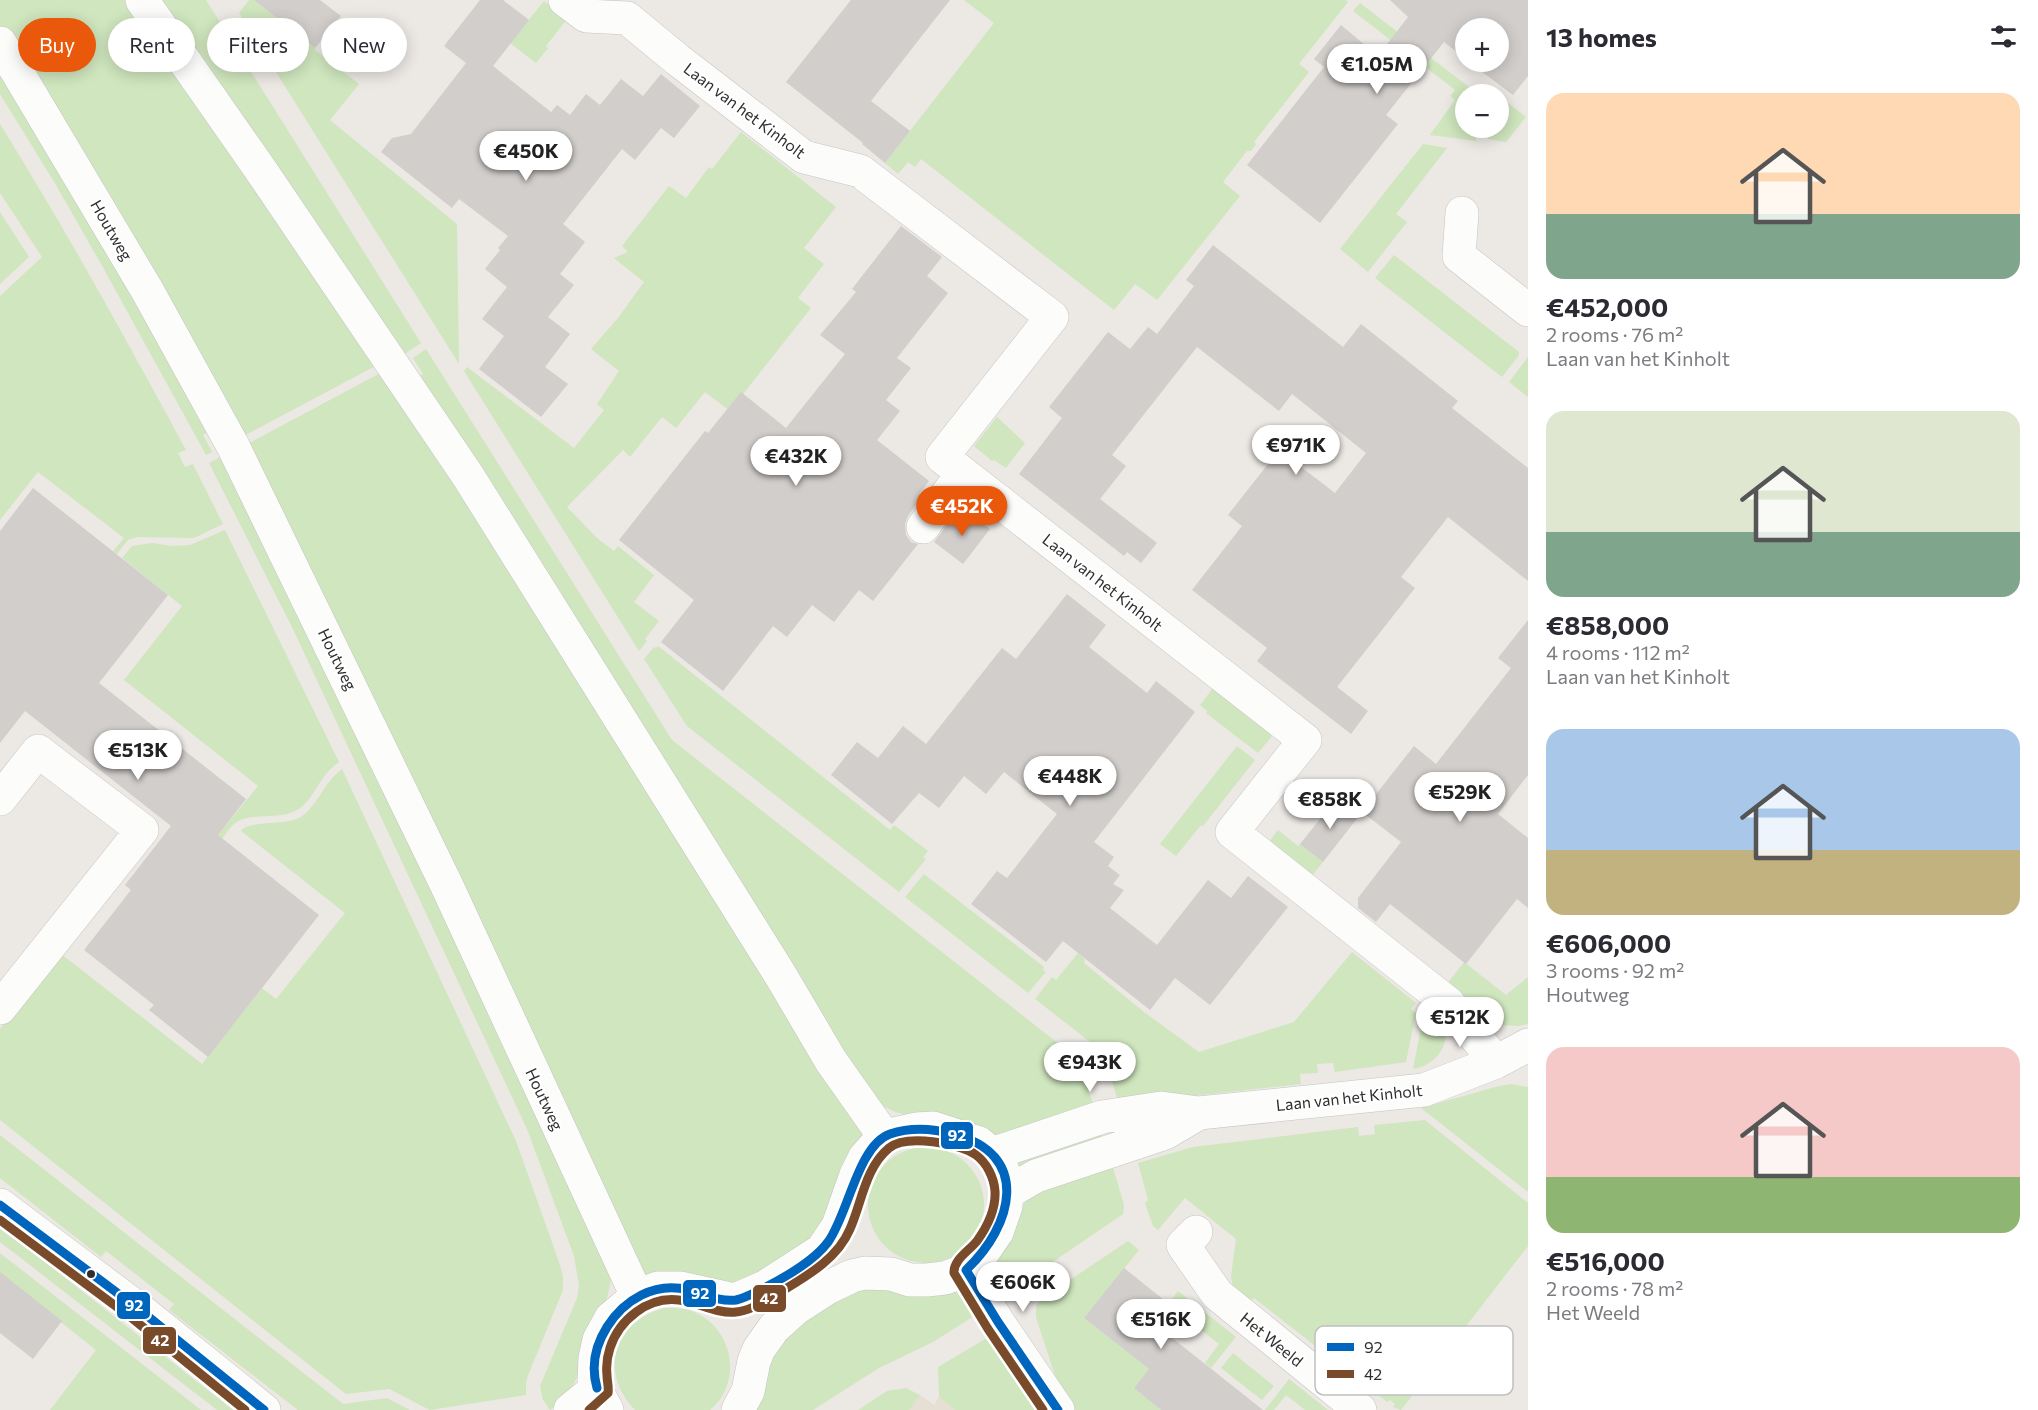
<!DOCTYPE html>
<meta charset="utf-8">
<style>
:root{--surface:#fff;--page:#f7f7f7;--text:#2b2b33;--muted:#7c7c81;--accent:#ea580c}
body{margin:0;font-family:Commissioner,sans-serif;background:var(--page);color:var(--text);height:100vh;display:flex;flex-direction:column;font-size:22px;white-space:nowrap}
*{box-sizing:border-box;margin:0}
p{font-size:20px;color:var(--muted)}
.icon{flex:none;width:33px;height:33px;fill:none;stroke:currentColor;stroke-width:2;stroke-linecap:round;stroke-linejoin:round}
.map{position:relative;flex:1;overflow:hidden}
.panel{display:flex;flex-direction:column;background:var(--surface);width:510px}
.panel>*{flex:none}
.guide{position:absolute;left:18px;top:18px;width:570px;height:54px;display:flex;gap:12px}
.controls{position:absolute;left:1455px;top:18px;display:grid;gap:12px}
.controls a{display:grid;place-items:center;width:54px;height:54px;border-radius:50%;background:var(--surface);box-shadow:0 3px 15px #0003;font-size:30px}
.price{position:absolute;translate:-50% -51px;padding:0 14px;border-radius:21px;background:#fff;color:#222;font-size:20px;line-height:39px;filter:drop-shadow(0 2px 3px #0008)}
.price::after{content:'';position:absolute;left:50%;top:36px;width:18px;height:14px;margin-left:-9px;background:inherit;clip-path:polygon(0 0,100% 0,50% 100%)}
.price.current{background:var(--accent);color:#fff}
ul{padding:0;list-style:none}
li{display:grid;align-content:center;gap:12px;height:318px;padding:0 18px}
li span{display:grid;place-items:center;height:186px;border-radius:18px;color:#555}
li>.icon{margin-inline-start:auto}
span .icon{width:108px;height:108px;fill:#fffc;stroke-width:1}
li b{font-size:26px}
h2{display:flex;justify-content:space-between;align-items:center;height:72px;padding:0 18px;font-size:26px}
.chip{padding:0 21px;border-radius:27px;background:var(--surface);box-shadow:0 3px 15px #0003;font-size:21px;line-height:54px}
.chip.current{background:var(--accent);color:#fff}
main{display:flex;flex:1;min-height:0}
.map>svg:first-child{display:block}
.education{fill:#e6dfd3}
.green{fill:#cfe6be}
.building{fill:#d1cecb}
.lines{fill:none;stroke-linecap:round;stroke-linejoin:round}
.minor-casing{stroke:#c5c4c4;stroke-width:34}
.minor{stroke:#fcfcfb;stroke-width:33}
.bus-1-casing{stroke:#fff;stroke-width:14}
.bus-2-casing{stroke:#fff;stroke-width:14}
.bus-1{stroke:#0065bd;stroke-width:9}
.bus-2{stroke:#7a4b2a;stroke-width:9}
.bus-dot{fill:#2e2e2e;stroke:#fff;stroke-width:2}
.labels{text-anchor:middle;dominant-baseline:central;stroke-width:4.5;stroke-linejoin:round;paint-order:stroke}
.street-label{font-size:16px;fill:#2e2e2e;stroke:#fff}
.key{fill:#fff;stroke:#c0c0c0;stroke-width:1.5}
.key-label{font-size:16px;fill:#2e2e2e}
.line-badge{stroke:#fff;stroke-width:2}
.badge-label{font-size:16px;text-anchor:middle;font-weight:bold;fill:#fff}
</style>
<main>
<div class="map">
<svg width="1528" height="1410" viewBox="0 0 1528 1410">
<rect width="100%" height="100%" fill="#ece8e4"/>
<path class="education" d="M920,1395L934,1405L939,1397L955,1410H909Z"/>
<path class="green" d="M0,0H130L381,363L238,439L0,27Z
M155,0H206L421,343L400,357Z
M249,0H254L315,48V50L359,84L330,120L457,224L459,364L239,13Z
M964,0H1345L1348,2L1299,64L1309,72L1254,142L1256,144L1251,151H1247L1223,182L1240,196L1157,300L1135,284L1114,310L921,159L915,167L908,162L898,174L885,163L994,23Z
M544,1L567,19L546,46L548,48L536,63L510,43Z
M1360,3L1478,94H1466V128H1477L1476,141L1430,135L1455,100L1450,96L1455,90L1353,11Z
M0,62L212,430L203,435L212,452L206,455L105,271L56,185L0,94Z
M1499,96L1526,117L1506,142L1488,139L1490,128H1498Z
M0,124C66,230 126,339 186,450L178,453L185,467L193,464L223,524L194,538L137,537L128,540L117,554L113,551L124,538L38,472L0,520V296L42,257L0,193Z
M741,132L836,207L804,248L824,264L798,298L811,308L743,394L741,393L751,427L705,392L676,428L662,417L630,457L623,450L567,507L597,538L614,551L618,546L654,575L634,602L659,621L645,639L647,641L639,651L464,371L467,367L574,448L604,410L597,404L619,371L591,349L618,318L644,282L614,258L628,252L622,246L669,186L686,198L709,167L712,169Z
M1423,144L1447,148L1396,214L1407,222L1368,272L1340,249Z
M0,212L29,257L0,284Z
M1394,255L1519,352V355L1502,377L1375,278Z
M426,349L672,740L1078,1059L1094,1107L993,1136L895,1112L881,1105L871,1096L415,379L423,374L413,358Z
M1528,357V397L1509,382Z
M386,370L863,1136L820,1235L736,1286L644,1280L242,447Z
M997,417L1025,443L1006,468L994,460L992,461L974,446Z
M224,455L275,554L611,1276C611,1297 583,1372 570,1390C565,1398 558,1404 550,1410L543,1400L540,1386L577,1298L579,1285L574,1256L527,1129L292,627L209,463Z
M225,530L339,762C318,776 315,800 297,810C278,821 249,811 234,824C229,828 226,834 222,839L218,835L258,786L124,680L182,606L122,558L132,546L152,543L172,546L190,545Z
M658,646L890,830L894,825L928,851L923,857L926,859L899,892L687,726L644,659L654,647L656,648Z
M1213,688L1273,735L1258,753L1206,713L1207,711L1200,705Z
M1237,746L1255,760L1203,826L1201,825L1176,856L1160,844Z
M342,769L516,1141L560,1265L563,1277V1290L529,1373L526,1382V1395L430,1410L389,1389L346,1394L0,1120V1029L60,953L202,1064L262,988L276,999L345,913L241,831C250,820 283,826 299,818C317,808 323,783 342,769Z
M1278,830L1298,846L1300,844L1323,862L1311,877L1268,843Z
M924,874L1044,967L1043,970L1046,972L1028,993L905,897Z
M1352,952L1416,1003L1411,1009L1416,1013L1406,1062L1335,1072L1333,1063L1317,1064L1318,1073L1300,1074L1301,1084L1119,1104L1103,1052L1035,999L1052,977L1056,980L1078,953L1085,959L1084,963L1144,1012L1199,1052L1294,1022Z
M1464,962L1506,995L1528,977V1024L1518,1026L1500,1025L1446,985Z
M1431,1005C1435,1010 1440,1015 1442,1020C1453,1044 1436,1065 1413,1069L1424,1013Z
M1512,1084L1528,1087V1192L1421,1108L1499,1086Z
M1425,1120L1528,1203V1246L1401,1410L1393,1407L1395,1404L1390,1400L1387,1402L1254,1298L1248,1304L1233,1288L1231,1276L1236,1239L1185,1198L1158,1230L1153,1226L1145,1203L1148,1200L1138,1163L1193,1147L1358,1127L1359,1136L1375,1134L1374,1125Z
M1099,1128L1103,1138L1101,1141L1015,1167L1009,1158Z
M0,1135L343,1404L387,1398L410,1410H298L169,1310L174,1304L106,1251L101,1257L0,1178Z
M868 1205a58 58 0 1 1 116 0a58 58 0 1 1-116 0Z
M1111,1161L1124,1205L1123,1214L997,1300C988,1268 1007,1239 1019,1210L1034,1192Z
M0,1227L3,1229L233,1410H217L0,1242Z
M1128,1241L1139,1250L1084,1318L1149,1369L1134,1388L1161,1410H1075L1057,1382L1036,1317V1306L1043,1298Z
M0,1253L201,1410H50L96,1350L0,1274Z
M959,1288L977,1314L933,1342L879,1368L813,1410H753L776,1340L849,1289Z
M1178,1291L1236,1337L1211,1368L1205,1363L1219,1344L1168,1304Z
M664,1308C677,1308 689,1308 700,1315C735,1334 741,1385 710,1410H635C598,1372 614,1322 664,1308Z
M992,1335L1043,1410H955L939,1397L938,1367Z
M1233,1353L1274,1386L1262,1400L1221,1368Z
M1289,1379L1328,1410H1305L1286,1395L1274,1410H1265Z
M906,1388L920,1395L909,1410H858L887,1391Z"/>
<path class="building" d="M254,0H320L341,16L315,48Z
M480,0H503L529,20L493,66L551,112L557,105L570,115L586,94L600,105L621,79L643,96L661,74L700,106L674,138L661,128L635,160L622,149L563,224L585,242L560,274L574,285L548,317L570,334L545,367L568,384L541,417L479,369L504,336L482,319L507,287L485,269L500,250L498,248L508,236L459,199L452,208L381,152L392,138L411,134L466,63L444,46Z
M851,0H950L871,101L910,131L885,163L862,144L863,143L786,82Z
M1390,0H1528V76L1513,95L1469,62H1498V28H1466V59L1444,42L1386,115L1398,124L1320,223L1247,165L1324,67L1314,59L1341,25L1378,56L1408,17Z
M901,226L942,257L927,276L948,293L897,358L911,368L886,400L900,411L877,440L929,481L919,494L922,496L908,516L905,524L906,535L911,542L918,544L873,601L859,590L834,622L812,605L787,637L773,626L723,691L661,642L694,600L619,540L705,431L708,433L741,392L786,428L845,354L820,335L856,292L852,289Z
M1213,245L1343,347L1361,324L1458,401L1452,408L1528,468V581L1448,517L1401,577L1415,588L1337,687L1368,711L1351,734L1257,661L1267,648L1192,590L1242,526L1228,515L1279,450L1335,493L1366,453L1292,394L1279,411L1197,347L1112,455L1126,466L1100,499L1157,543L1141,563L1127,552L1124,556L1019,474L1062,418L1049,407L1108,332L1130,349L1148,327L1157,334L1194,286L1186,280Z
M33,488L168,595L99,683L246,799L218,835L319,915L208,1057L149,1010L154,1005L84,950L131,890L125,885L171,826L25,711L0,743V531Z
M967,511L990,529L963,564L934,542L952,519L958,523Z
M1067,594L1106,625L1089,647L1147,693L1156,681L1195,712L1094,842L1114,857L1108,866L1120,875L1113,884L1124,890L1110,908L1157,945L1208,880L1231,898L1248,876L1288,907L1210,1005L1175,978L1150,1010L1063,941L1046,962L971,904L997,871L1007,878L1057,814L1004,772L986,794L964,776L939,808L919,793L892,824L831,775L857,742L878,758L903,726L926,744L1002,648L1016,659Z
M1528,620V775L1498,814L1528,838V908L1517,899L1466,964L1390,904L1376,922L1358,908V898L1401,842L1362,812L1414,746L1436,764L1511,668L1498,658Z
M1337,798L1359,816L1323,862L1300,844Z
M1124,1268L1189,1320L1171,1337L1263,1410H1161L1134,1388L1149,1369L1084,1318Z
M0,1272L62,1321L33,1359L0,1333Z"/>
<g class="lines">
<g class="minor-casing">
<path id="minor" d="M142,0L260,169L468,476L781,976L831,1061L884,1136
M565,0L586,16L627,18L678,60L804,157L860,171L1052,317L942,457L1305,740L1232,832L1448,1003L1496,1062
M0,43L147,290L233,446L447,886L637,1296
M1462,213L1459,256L1528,310
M923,527L963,473
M0,799L38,751L142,830L0,1008
M992,1154L1102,1117L1161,1108L1199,1113L1424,1090L1496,1062L1528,1045
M1007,1193L1036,1176L1165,1133L1199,1113
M0,1205L140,1310L264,1410
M1196,1232L1183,1245L1217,1294L1360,1410
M966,1270L998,1322L1058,1410
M570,1410L597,1388
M607,1410L600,1397L594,1380L595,1358L599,1340L611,1318L637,1296L658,1288H681L735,1300L765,1287L822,1250L838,1226L856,1175L865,1157L884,1136L916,1129L933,1128L979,1143L992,1154L1003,1171L1007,1193L1006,1206L997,1232L977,1261L966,1270L945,1278L927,1280H910L891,1274L865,1273L852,1276L829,1287L795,1309L774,1328L759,1349L754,1361L748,1391L738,1410"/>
</g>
<use href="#minor" class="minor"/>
<g class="bus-1-casing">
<path id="bus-1" d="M0,1205L140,1310L264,1410
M966,1270L998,1322L1058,1410
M597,1388C591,1367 595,1346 607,1327C624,1300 655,1281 688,1290C703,1294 720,1302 736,1300C745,1298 754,1293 762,1289C782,1279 814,1261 828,1242C848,1215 858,1145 890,1134C911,1127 931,1128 953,1134C1032,1154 1013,1226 966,1270"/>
</g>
<g class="bus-2-casing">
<path id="bus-2" d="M0,1220L133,1319L245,1410
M589,1410L608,1393C609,1386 607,1382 607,1375C606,1366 607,1357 610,1348C619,1320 648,1296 679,1300C698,1302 716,1314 736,1312C750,1311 765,1301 777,1294C805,1277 837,1260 850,1229C862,1202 865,1168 889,1148C906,1134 960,1143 976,1155C987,1163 994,1178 995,1191C996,1209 987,1227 977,1241C969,1251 953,1260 954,1273L988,1329L1043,1410"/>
</g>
<use href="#bus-1" class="bus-1"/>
<use href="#bus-2" class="bus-2"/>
</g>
<circle class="bus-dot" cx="91" cy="1274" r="5"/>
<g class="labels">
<g class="street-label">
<text transform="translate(745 110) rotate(37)">Laan van het Kinholt</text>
<text transform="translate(112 230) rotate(60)">Houtweg</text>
<text transform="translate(1103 582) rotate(38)">Laan van het Kinholt</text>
<text transform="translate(338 659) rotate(64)">Houtweg</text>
<text transform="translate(1349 1097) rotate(-6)">Laan van het Kinholt</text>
<text transform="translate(545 1099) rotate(65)">Houtweg</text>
<text transform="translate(1272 1339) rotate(39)">Het Weeld</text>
</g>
</g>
<rect x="1315" y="1326" width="198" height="69" rx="9" class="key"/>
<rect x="1327" y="1343" width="27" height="8" fill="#0065bd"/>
<rect x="1327" y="1370" width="27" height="8" fill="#7a4b2a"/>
<g class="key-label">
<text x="1364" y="1353">92</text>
<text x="1364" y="1380">42</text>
</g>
<g class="line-badge">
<rect x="940" y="1121" width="34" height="29" rx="6" fill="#0065bd"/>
<rect x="682" y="1279" width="35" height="29" rx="6" fill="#0065bd"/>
<rect x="752" y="1284" width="35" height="29" rx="6" fill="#7a4b2a"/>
<rect x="116" y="1291" width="35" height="29" rx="6" fill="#0065bd"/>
<rect x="142" y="1326" width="35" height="29" rx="6" fill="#7a4b2a"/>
</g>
<g class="badge-label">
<text x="957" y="1141">92</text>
<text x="700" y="1299">92</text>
<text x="769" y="1304">42</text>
<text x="134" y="1311">92</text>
<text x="160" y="1346">42</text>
</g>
</svg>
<div class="controls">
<a>+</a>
<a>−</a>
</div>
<b class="price" style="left:1377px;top:95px">€1.05M</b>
<b class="price" style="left:526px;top:182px">€450K</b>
<b class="price" style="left:1296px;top:476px">€971K</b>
<b class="price" style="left:796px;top:487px">€432K</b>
<b class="price current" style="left:962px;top:537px">€452K</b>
<b class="price" style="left:138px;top:781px">€513K</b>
<b class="price" style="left:1070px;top:807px">€448K</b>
<b class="price" style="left:1460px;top:823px">€529K</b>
<b class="price" style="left:1330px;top:830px">€858K</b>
<b class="price" style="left:1460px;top:1048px">€512K</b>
<b class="price" style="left:1090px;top:1093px">€943K</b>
<b class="price" style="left:1023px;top:1313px">€606K</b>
<b class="price" style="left:1161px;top:1350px">€516K</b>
<div class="guide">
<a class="chip current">Buy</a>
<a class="chip">Rent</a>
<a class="chip">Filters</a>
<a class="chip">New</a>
</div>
</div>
<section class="panel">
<h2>13 homes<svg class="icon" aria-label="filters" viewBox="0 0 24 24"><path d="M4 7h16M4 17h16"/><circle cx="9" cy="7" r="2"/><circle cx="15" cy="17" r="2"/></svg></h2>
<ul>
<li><span style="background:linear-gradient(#ffd9b3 65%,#7fa58c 0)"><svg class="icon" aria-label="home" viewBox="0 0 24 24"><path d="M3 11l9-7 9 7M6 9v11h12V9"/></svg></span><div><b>€452,000</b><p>2 rooms · 76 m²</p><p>Laan van het Kinholt</p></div></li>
<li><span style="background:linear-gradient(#dfe7d0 65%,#7fa58c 0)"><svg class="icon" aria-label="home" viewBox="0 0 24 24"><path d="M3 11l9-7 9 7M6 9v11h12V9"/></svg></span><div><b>€858,000</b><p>4 rooms · 112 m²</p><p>Laan van het Kinholt</p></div></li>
<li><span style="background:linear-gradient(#a9c7e8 65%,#c2b280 0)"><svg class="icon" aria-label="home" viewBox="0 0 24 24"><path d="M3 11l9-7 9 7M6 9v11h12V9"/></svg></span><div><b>€606,000</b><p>3 rooms · 92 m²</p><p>Houtweg</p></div></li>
<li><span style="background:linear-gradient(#f6c9c9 70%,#8fb573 0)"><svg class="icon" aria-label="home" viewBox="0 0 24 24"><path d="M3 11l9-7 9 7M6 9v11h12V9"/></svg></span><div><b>€516,000</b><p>2 rooms · 78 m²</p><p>Het Weeld</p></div></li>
</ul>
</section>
</main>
